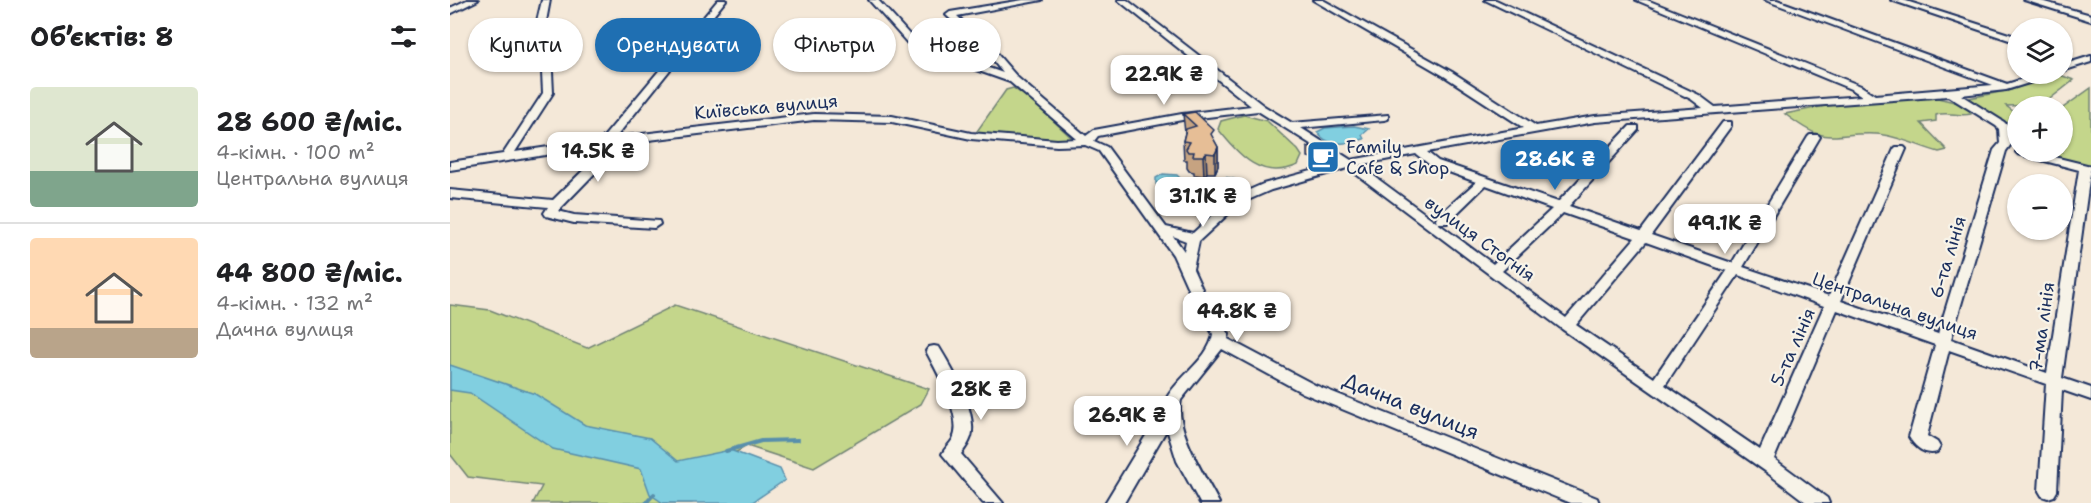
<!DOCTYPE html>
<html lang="uk">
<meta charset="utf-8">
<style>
:root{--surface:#fff;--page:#f6f6f6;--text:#202124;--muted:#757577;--line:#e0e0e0;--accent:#1f6fb2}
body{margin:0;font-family:"Shantell Sans",sans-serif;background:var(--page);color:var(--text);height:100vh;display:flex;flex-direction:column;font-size:22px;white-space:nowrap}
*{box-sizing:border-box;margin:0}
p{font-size:20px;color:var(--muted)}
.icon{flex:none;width:33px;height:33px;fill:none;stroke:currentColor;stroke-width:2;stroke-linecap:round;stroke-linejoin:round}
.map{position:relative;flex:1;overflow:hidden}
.details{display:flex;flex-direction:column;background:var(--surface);width:450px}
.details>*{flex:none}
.banner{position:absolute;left:18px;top:18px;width:570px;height:54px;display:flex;gap:12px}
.controls{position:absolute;left:1557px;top:18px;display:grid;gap:12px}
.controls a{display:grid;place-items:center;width:66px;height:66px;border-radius:50%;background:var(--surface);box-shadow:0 2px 4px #0004;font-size:30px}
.price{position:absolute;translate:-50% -51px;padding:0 14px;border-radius:12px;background:#fff;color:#222;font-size:20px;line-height:39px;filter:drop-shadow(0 2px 3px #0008)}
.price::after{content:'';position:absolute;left:50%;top:36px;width:18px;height:14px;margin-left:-9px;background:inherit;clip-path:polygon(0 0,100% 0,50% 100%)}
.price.selected{background:var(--accent);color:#fff}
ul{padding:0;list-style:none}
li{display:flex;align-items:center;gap:18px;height:150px;padding:0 30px}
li+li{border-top:2px solid var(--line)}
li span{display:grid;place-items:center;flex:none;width:168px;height:120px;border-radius:6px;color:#555}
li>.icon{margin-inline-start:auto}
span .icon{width:72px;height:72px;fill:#fffc;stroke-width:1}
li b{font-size:26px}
h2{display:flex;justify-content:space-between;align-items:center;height:72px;padding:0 30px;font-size:26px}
.tag{padding:0 21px;border-radius:27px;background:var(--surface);box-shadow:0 2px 4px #0004;font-size:21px;line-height:54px}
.tag.selected{background:var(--accent);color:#fff}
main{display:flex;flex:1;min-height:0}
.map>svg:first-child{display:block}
.green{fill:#c4d68b;stroke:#708274;stroke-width:1.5}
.water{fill:#81cfe0;stroke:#588fac;stroke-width:1.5}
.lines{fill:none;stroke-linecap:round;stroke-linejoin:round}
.stream{stroke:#588fac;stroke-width:4}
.minor-casing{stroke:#1b2f5e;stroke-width:4}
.minor{fill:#f7f3e8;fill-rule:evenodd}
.wall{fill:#c6a381;stroke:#1b2f5e;stroke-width:1.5}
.shaded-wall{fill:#a18569;stroke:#1b2f5e;stroke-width:1.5}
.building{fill:#e6be96;stroke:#1b2f5e;stroke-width:1.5}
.labels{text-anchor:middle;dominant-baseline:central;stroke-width:4.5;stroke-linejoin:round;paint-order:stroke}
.street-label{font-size:18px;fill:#1b2f5e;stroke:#f7f3e8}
.poi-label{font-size:18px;fill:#1b2f5e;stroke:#f7f3e8;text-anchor:start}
.near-street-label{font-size:21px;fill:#1b2f5e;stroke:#f7f3e8}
</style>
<main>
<section class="details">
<h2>Об’єктів: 8<svg class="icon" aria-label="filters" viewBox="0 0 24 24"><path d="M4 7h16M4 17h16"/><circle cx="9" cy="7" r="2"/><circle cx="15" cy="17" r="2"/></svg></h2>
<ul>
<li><span style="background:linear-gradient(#dfe7d0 70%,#7fa58c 0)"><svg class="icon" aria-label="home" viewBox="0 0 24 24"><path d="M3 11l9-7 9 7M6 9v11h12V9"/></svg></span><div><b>28 600 ₴/міс.</b><p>4-кімн. · 100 m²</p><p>Центральна вулиця</p></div></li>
<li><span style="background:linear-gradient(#ffd9b3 75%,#b9a48a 0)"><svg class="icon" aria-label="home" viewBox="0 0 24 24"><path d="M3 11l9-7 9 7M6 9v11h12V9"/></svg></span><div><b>44 800 ₴/міс.</b><p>4-кімн. · 132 m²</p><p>Дачна вулиця</p></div></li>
</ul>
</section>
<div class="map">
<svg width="1641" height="503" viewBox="0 0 1641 503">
<rect width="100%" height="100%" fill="#f4e8d8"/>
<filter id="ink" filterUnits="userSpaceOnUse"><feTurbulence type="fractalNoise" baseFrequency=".0167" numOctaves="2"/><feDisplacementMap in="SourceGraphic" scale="12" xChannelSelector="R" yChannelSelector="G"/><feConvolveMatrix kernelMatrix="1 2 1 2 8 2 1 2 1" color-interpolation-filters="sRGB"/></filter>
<g filter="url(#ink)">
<path class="green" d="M1607,74L1624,80L1592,105L1556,106L1567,114V148L1558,143L1561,134L1555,125L1514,99L1561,90Z
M563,88L581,100L624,140L525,134L556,90Z
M1641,88V168L1576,152H1612L1613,108Z
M1482,96C1495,101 1508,101 1521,108V114C1509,117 1498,111 1486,115V121L1471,123L1497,150L1489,152C1470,147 1446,135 1426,134C1378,132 1379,148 1335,114L1405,100Z
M794,115L817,121L848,150L852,156L848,165C811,181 790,156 768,129L771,121Z
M0,305L40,310L137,348L225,305L479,389L471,404L364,468L297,446L261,466L242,503H83L92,486L18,477L0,454Z"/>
<path class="water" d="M904,126L919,129L912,135L914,139C896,143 879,149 867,132L875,128Z
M713,174L727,175C732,179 731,183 737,186C754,193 768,170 786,180L785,185L741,210L723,209L717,201V194L706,184V178Z
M0,365L85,394L135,425L200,438L228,461L280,450L330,469L335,480L301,503H213L200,494L191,469L103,449L20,393L0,390Z"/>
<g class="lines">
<path class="stream" d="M276,451L311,441L348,440
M196,503L204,494"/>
<g class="minor-casing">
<path id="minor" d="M17,0H28L0,14V8Z
M92,0H100L92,43L102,72L103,93L65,152L152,139L268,0H276L166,137L364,114L442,116L521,133L607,140L627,139L560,82L461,47L419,0H428L467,43L553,73L536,52L496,15L500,12L573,0H592L507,16L542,48L568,78L636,136L644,130L732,114L801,106L668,0H677L814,106L842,123L938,115V119L934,120L851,128L901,160L1074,128L994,76L863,0H873L1002,72L1086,126L1145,116L1253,108L1241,99L1035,0H1046L1249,95L1265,107L1412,96L1403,90L1186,0H1197L1411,86L1425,95L1543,85L1315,0H1327L1557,84L1589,74H1603L1602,76L1556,90L1511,95L1554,122L1560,128L1562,143L1556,151L1501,339L1597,373L1629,170L1568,154L1566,152L1568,150L1584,152L1641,166L1612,378L1641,388V400L1612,390L1607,491L1604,496L1598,498L1592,496L1589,491L1596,384L1499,350L1477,436L1487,442L1490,447L1487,452C1475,456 1465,447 1459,437L1485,345L1387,310L1324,459L1377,498L1379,503H1357L1315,471L1112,329L898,168L821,190L789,204L749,241L743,269L758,302L779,334L778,339L865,385L1147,498L1149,503H1120L853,393L772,349L731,400C724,430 756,477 769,503H750L727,461L717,429L674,503H655L712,409C720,380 759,362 763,334L744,302L723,255L649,151L635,145L607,146L521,139L442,122L364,120L174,143L108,211L124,215L209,221L210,224L204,228L124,223L96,216L94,213L98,207L0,198V190L103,200L159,145L0,170V162L53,154L93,93L92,72L82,43ZM1498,96L1546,126L1549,129L1550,143L1544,150L1488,334L1391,301L1456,149L1454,147H1446L1444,149L1379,296L1293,267L1370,137L1368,135H1360L1358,137L1282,263L1201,235L1281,126V122H1273L1191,231L1119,206L1188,130V126H1180L1108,202L988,161L977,152L1145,122ZM808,111L891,163L813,184L781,198L743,233L716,227L657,147L644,141L648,136L732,120ZM966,154L980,165L1026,182L987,217L986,220L987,223H997L1036,185L1102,209L1043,264L909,165ZM1113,213L1185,238L1116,318L1052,271ZM723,236L736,241L734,251ZM1196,242L1277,271L1204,378L1126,325ZM1288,275L1374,306L1310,450L1215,385Z
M1441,0H1453L1568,37V43Z
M1574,0H1587L1641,15V21Z
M1641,56V62L1612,71V65Z
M484,346L489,347C502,368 528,413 521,437C519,443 515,449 511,454L553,503H533L492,454C495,448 500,444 503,439C514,418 486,370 476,351L479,347Z"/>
</g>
<use href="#minor" class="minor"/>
</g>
<path class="wall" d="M733,114L764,140L768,147V166L765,173H757L754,176L744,175V172L739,171L737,168V160H734L733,141L735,133Z
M858,147L881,149V159L872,161L858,157Z"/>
<path class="shaded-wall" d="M768,147V166L765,173V154Z
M881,149V159L872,161L873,152Z
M756,153L757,173L754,176L753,156Z"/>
<path class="building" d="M745,112L764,130L761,134L768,147L765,154L756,153L753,156H743L744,152H738L736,149L740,142L733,141L736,129L746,126L733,114Z
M872,144L881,149L873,152L858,147Z"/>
</g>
<defs>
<g id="cafe-square" transform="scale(1.725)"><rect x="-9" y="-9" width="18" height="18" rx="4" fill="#1f6fb2" stroke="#f7f3e8"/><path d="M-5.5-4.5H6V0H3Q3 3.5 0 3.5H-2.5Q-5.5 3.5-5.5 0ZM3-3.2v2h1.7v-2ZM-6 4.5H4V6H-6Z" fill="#fff"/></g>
</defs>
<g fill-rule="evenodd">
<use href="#cafe-square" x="873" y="157"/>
</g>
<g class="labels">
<g class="street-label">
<text transform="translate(316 107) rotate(-5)">Київська вулиця</text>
<text transform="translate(1030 239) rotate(36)">вулиця Стогнія</text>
<text transform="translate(1498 257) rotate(-73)">6-та лінія</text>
<text transform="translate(1445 306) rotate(19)">Центральна вулиця</text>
<text transform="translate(1592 327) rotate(-82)">7-ма лінія</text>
<text transform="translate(1343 347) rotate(-66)">5-та лінія</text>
</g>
<g class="poi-label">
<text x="896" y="147">Family<tspan x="896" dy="21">Cafe &amp; Shop</tspan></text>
</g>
<g class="near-street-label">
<text transform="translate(961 406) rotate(22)">Дачна вулиця</text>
</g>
</g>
</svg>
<div class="controls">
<a><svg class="icon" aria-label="layers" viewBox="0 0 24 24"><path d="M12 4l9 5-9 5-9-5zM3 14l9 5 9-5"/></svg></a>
<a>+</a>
<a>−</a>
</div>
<b class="price" style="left:714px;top:106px">22.9K ₴</b>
<b class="price" style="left:148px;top:183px">14.5K ₴</b>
<b class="price selected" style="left:1105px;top:191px">28.6K ₴</b>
<b class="price" style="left:753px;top:228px">31.1K ₴</b>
<b class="price" style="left:1275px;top:255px">49.1K ₴</b>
<b class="price" style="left:787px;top:343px">44.8K ₴</b>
<b class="price" style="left:531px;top:421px">28K ₴</b>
<b class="price" style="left:677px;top:447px">26.9K ₴</b>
<div class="banner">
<a class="tag">Купити</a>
<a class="tag selected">Орендувати</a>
<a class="tag">Фільтри</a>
<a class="tag">Нове</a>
</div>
</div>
</main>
